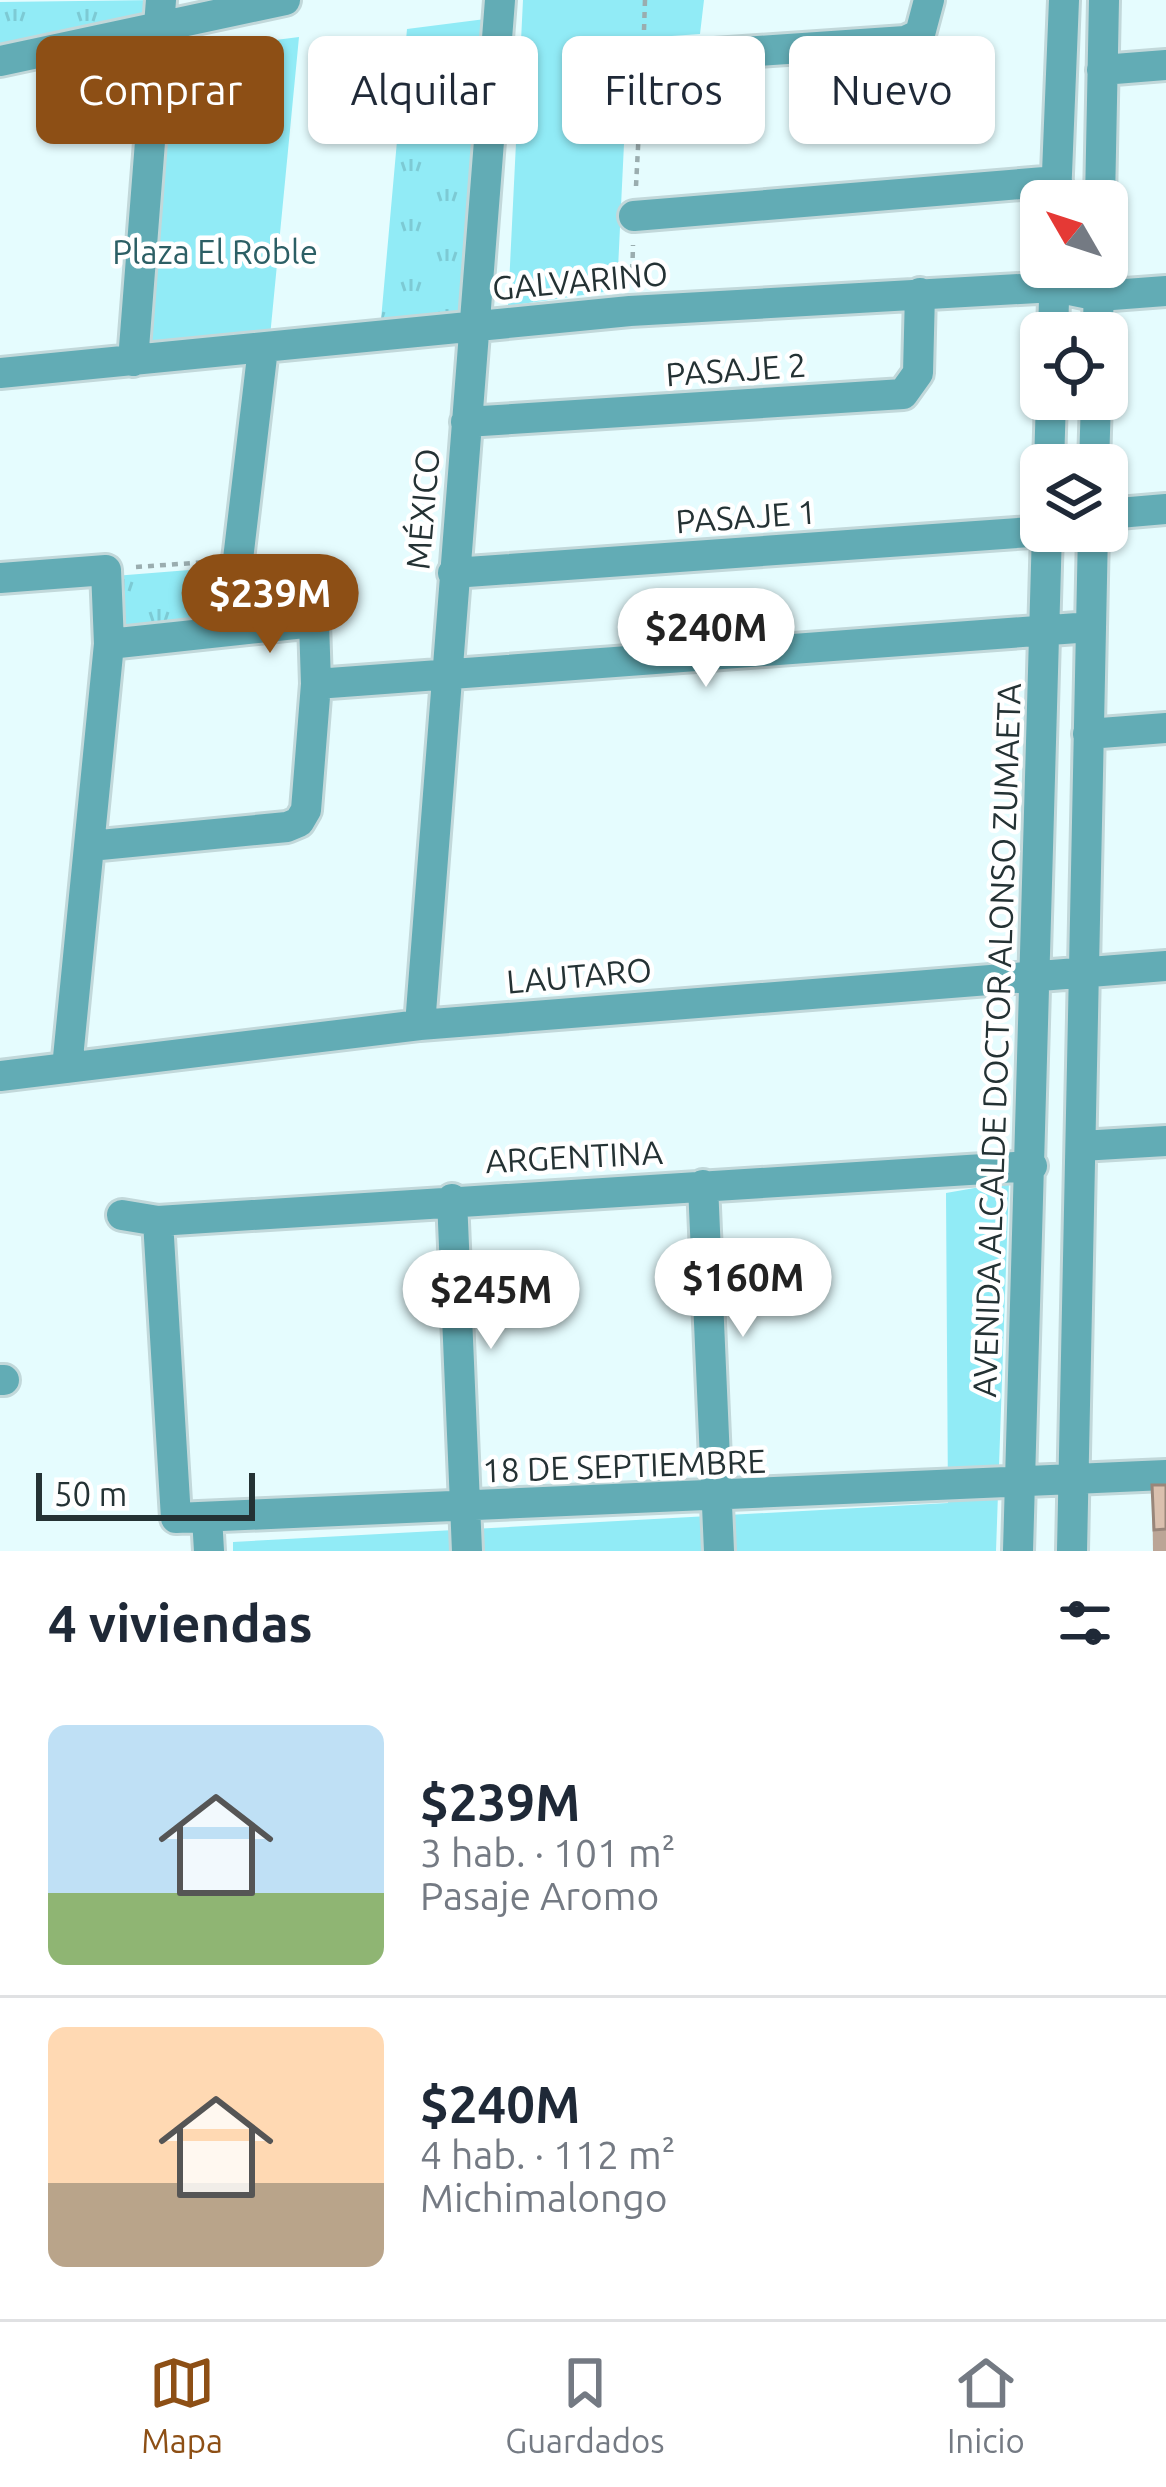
<!DOCTYPE html>
<html lang="es">
<meta charset="utf-8">
<style>
:root{--surface:#fff;--page:#f2f2f3;--text:#1f2937;--muted:#747a83;--line:#e0e1e3;--accent:#8d4f15}
body{margin:0;font-family:Ubuntu,sans-serif;background:var(--page);color:var(--text);height:100vh;display:flex;flex-direction:column;font-size:45px;white-space:nowrap}
*{box-sizing:border-box;margin:0}
p{font-size:39px;color:var(--muted)}
.icon{flex:none;width:66px;height:66px;fill:none;stroke:currentColor;stroke-width:2;stroke-linecap:round;stroke-linejoin:round}
.map{position:relative;height:1551px;overflow:hidden}
.details{display:flex;flex-direction:column;background:var(--surface);flex:1}
.details>*{flex:none}
.top-card{position:absolute;left:36px;top:36px;width:1095px;height:108px;display:flex;gap:24px}
.needle{width:78px;rotate:309deg}
.buttons{position:absolute;left:1020px;top:180px;display:grid;gap:24px}
.buttons a{display:grid;place-items:center;width:108px;height:108px;border-radius:18px;background:var(--surface);box-shadow:0 3px 9px #0004;font-size:60px}
.scale{position:absolute;left:36px;bottom:30px;width:219px;box-sizing:border-box;padding-left:12px;border:6px solid #243234;border-top:0;font-size:33px;line-height:42px;white-space:nowrap;color:#243234;-webkit-text-stroke:9px #fff;paint-order:stroke}
.price{position:absolute;translate:-50% -102px;padding:0 27px;border-radius:42px;background:#fff;color:#222;font-size:39px;line-height:78px;filter:drop-shadow(0 3px 6px #0008)}
.price::after{content:'';position:absolute;left:50%;top:72px;width:36px;height:27px;margin-left:-18px;background:inherit;clip-path:polygon(0 0,100% 0,50% 100%)}
.price.active{background:var(--accent);color:#fff}
ul{padding:0;list-style:none}
li{display:flex;align-items:center;gap:36px;height:300px;padding:0 48px}
li+li{border-top:3px solid var(--line)}
li span{display:grid;place-items:center;flex:none;width:336px;height:240px;border-radius:18px;color:#555}
li>.icon{margin-inline-start:auto}
span .icon{width:144px;height:144px;fill:#fffc;stroke-width:1}
li b{font-size:51px}
h2{display:flex;justify-content:space-between;align-items:center;height:144px;padding:0 48px;font-size:51px}
.pill{padding:0 42px;border-radius:18px;background:var(--surface);box-shadow:0 3px 9px #0004;font-size:42px;line-height:108px}
.pill.active{background:var(--accent);color:#fff}
.tab-bar{display:flex;justify-content:space-around;align-items:center;height:168px;border-top:3px solid var(--line);background:var(--surface);font-size:33px;color:var(--muted)}
.tab-bar a{display:grid;justify-items:center;gap:6px}
.tab-bar .active{color:var(--accent)}
.map>svg:first-child{display:block}
.grass{fill:url(#grass-tufts)}
.green{fill:#91ebf6}
.lines{fill:none;stroke-linecap:round;stroke-linejoin:round}
.minor-casing{stroke:#c2d8da;stroke-width:36}
.path{stroke:#9aadaf;stroke-width:4.5;stroke-dasharray:6 6;stroke-linecap:butt}
.minor{stroke:#62acb5;stroke-width:30}
.wall{fill:#bba596}
.building{fill:#dac0ae;stroke:#99867a;stroke-width:3}
.labels{text-anchor:middle;dominant-baseline:central;stroke-width:9;stroke-linejoin:round;paint-order:stroke}
.park-label{font-size:33px;fill:#2c5f65;stroke:#fff}
.street-label{font-size:33px;fill:#243234;stroke:#fff}
</style>
<div class="map">
<svg width="1166" height="1551" viewBox="0 0 1166 1551">
<defs>
<pattern id="grass-tufts" width="24" height="20" patternUnits="userSpaceOnUse" patternTransform="scale(3)"><rect width="24" height="20" fill="#91ebf6"/><path d="M3 7l-1-3M5 7V3M7 7l1-3M15 17l-1-3M17 17v-4M19 17l1-3" fill="none" stroke="#7dcad4"/></pattern>
</defs>
<rect width="100%" height="100%" fill="#e5fcfe"/>
<path class="grass" d="M158,0L156,29L0,50V2Z
M501,17L483,312L381,320L407,29Z
M227,567L219,623L114,638V576Z"/>
<path class="green" d="M523,0H704L700,34L629,39L617,290L508,306Z
M299,37L269,347L140,356L173,53Z
M1009,1182L996,1551H233V1542L948,1503L946,1193Z"/>
<g class="lines">
<g class="minor-casing">
<path id="minor" d="M642,59L905,41L920,34L929,0
M0,61L285,0
M1102,70L1166,65
M1056,198L1064,0
M1100,201L1104,0
M634,216L1057,181
M1053,333L1055,267
M1098,333L1099,267
M133,361L161,0
M0,373L630,311L1055,287L1099,296L1166,291
M466,422L903,394L918,373L920,293
M1049,465L1051,399
M1094,465L1096,399
M1107,514L1166,509
M453,573L1045,531
M0,578L106,570L109,644L67,1068
M230,627L263,348
M316,684L1091,627
M1088,734L1166,728
M90,846L287,827L299,822L306,810L316,684L314,622L109,644
M420,1025L500,0
M0,1076L420,1025L1166,966
M1081,1146L1166,1141
M703,1185L719,1551
M452,1199L467,1551
M122,1215L158,1221L1032,1166
M158,1221L176,1518L1166,1475
M0,1380H4
M207,1517L209,1551
M1018,1551L1047,531
M1072,1551L1093,531"/>
</g>
<path class="path" d="M644,30L645,0
M636,186L641,90
M632,282L633,245
M136,567L208,562"/>
<use href="#minor" class="minor"/>
</g>
<path class="wall" d="M1152,1485H1166V1551H1153Z"/>
<path class="building" d="M1152,1485H1166V1529L1154,1530Z"/>
<g class="labels">
<g class="park-label">
<text x="215" y="251">Plaza El Roble</text>
</g>
<g class="street-label">
<text transform="translate(580 280) rotate(-5)">GALVARINO</text>
<text transform="translate(736 369) rotate(-4)">PASAJE 2</text>
<text transform="translate(422 509) rotate(-85)">MÉXICO</text>
<text transform="translate(746 516) rotate(-4)">PASAJE 1</text>
<text transform="translate(579 975) rotate(-5)">LAUTARO</text>
<text transform="translate(996 1040) rotate(-88)">AVENIDA ALCALDE DOCTOR ALONSO ZUMAETA</text>
<text transform="translate(574 1156) rotate(-3)">ARGENTINA</text>
<text transform="translate(624 1465) rotate(-2)">18 DE SEPTIEMBRE</text>
</g>
</g>
</svg>
<div class="buttons">
<a><svg class="needle" viewBox="-14 -14 28 28"><path d="M0-13l5 13h-10z" fill="#e53935"/><path d="M0 13l5-13h-10z" fill="#747a83"/></svg></a>
<a><svg class="icon" aria-label="locate" viewBox="0 0 24 24"><circle cx="12" cy="12" r="6"/><path d="M12 2v4M12 18v4M2 12h4M18 12h4"/></svg></a>
<a><svg class="icon" aria-label="layers" viewBox="0 0 24 24"><path d="M12 4l9 5-9 5-9-5zM3 14l9 5 9-5"/></svg></a>
</div>
<div class="scale">50 m</div>
<b class="price active" style="left:270px;top:656px">$239M</b>
<b class="price" style="left:706px;top:690px">$240M</b>
<b class="price" style="left:743px;top:1340px">$160M</b>
<b class="price" style="left:491px;top:1352px">$245M</b>
<div class="top-card">
<a class="pill active">Comprar</a>
<a class="pill">Alquilar</a>
<a class="pill">Filtros</a>
<a class="pill">Nuevo</a>
</div>
</div>
<section class="details">
<h2>4 viviendas<svg class="icon" aria-label="filters" viewBox="0 0 24 24"><path d="M4 7h16M4 17h16"/><circle cx="9" cy="7" r="2"/><circle cx="15" cy="17" r="2"/></svg></h2>
<ul>
<li><span style="background:linear-gradient(#bfe0f5 70%,#8fb573 0)"><svg class="icon" aria-label="home" viewBox="0 0 24 24"><path d="M3 11l9-7 9 7M6 9v11h12V9"/></svg></span><div><b>$239M</b><p>3 hab. · 101 m²</p><p>Pasaje Aromo</p></div></li>
<li><span style="background:linear-gradient(#ffd9b3 65%,#b9a48a 0)"><svg class="icon" aria-label="home" viewBox="0 0 24 24"><path d="M3 11l9-7 9 7M6 9v11h12V9"/></svg></span><div><b>$240M</b><p>4 hab. · 112 m²</p><p>Michimalongo</p></div></li>
</ul>
</section>
<nav class="tab-bar">
<a class="active"><svg class="icon" aria-label="map" viewBox="0 0 24 24"><path d="M3 6l6-2 6 2 6-2v14l-6 2-6-2-6 2zM9 4v14M15 6v14"/></svg>Mapa</a>
<a><svg class="icon" aria-label="saved" viewBox="0 0 24 24"><path d="M7 4h10v16l-5-4-5 4z"/></svg>Guardados</a>
<a><svg class="icon" aria-label="home" viewBox="0 0 24 24"><path d="M3 11l9-7 9 7M6 9v11h12V9"/></svg>Inicio</a>
</nav>
